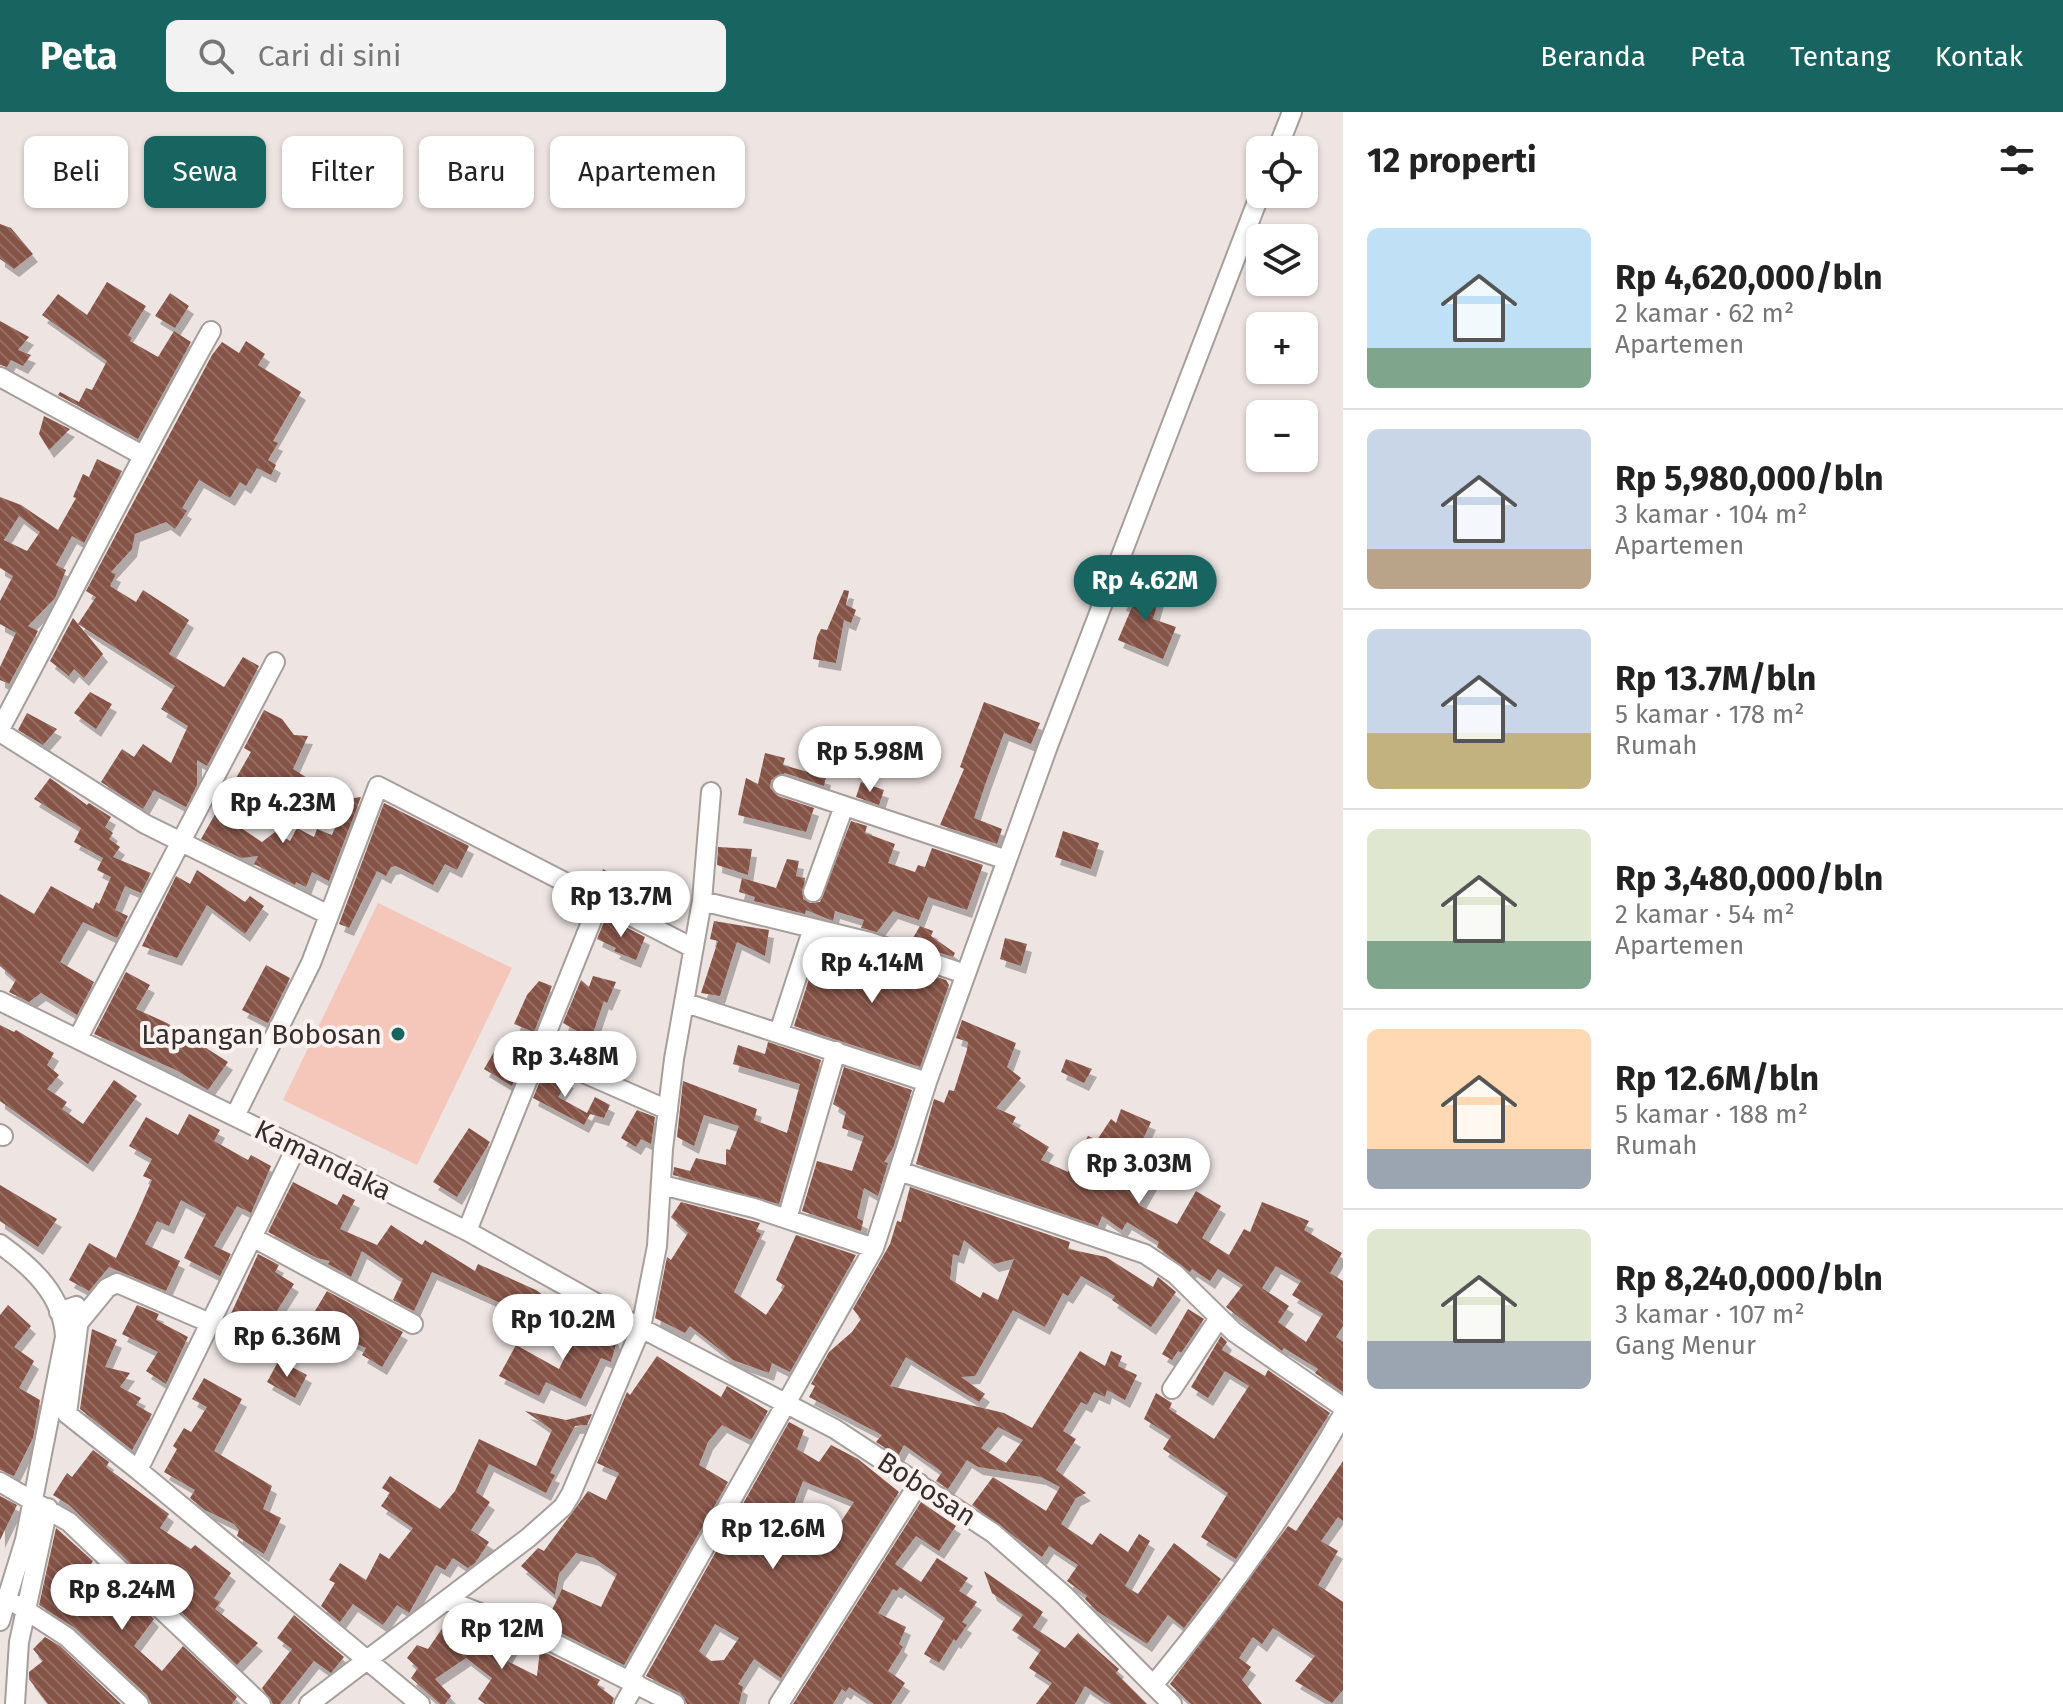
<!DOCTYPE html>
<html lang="id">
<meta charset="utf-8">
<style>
:root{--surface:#fff;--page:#f2f2f2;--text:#222;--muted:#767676;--line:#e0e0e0;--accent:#176460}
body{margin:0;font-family:"Fira Sans",sans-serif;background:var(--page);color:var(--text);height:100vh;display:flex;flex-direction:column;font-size:30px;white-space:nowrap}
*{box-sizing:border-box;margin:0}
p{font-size:26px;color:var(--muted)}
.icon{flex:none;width:44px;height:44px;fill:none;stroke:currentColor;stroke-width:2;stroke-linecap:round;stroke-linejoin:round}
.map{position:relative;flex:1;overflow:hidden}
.sheet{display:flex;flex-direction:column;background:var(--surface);width:720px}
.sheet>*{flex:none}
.banner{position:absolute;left:24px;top:24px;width:760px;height:72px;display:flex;gap:16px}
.tools{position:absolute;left:1246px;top:24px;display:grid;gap:16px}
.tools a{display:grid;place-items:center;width:72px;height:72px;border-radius:12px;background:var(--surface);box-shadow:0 2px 6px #0004;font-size:40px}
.price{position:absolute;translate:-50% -68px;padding:0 18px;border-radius:28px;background:#fff;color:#222;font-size:26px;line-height:52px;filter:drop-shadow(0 2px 4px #0008)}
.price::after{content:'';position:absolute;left:50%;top:48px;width:24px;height:18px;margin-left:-12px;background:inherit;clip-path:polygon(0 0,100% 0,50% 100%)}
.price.on{background:var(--accent);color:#fff}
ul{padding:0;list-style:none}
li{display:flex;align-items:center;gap:24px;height:200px;padding:0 24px}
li+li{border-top:2px solid var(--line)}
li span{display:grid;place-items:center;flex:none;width:224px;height:160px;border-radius:12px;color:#555}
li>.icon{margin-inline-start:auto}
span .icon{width:96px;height:96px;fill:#fffc;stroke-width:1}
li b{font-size:34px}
h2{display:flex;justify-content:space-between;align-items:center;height:96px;padding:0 24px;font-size:34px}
.tag{padding:0 28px;border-radius:12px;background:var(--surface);box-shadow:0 2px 6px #0004;font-size:28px;line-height:72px}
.tag.on{background:var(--accent);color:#fff}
header{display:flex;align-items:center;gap:48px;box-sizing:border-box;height:112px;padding:0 40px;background:var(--accent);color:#fff}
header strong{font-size:38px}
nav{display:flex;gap:44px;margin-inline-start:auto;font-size:28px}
.search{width:560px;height:72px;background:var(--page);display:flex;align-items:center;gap:20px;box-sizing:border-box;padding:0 28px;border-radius:12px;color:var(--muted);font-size:30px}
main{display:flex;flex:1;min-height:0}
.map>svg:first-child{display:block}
.green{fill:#f5c7ba}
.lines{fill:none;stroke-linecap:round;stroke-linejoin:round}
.stream{stroke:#8cd3cd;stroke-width:5}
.building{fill:url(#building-back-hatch);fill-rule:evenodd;filter:url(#shadow)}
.minor-casing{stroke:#a69e9b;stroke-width:22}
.minor{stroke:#fff;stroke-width:18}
.poi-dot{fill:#176460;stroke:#fcf2f0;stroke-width:3}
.labels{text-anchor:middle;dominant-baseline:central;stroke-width:8;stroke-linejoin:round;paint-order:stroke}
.poi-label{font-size:28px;fill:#332f2e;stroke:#fcf2f0;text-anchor:end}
.street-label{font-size:28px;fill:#332f2e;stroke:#fcf2f0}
</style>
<header>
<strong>Peta</strong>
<div class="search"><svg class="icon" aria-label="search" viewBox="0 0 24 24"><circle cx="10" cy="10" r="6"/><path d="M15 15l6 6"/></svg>Cari di sini</div>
<nav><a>Beranda</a><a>Peta</a><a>Tentang</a><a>Kontak</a></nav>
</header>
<main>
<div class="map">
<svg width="1343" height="1592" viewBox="0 0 1343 1592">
<defs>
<pattern id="building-back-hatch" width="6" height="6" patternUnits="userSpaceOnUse" patternTransform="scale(2)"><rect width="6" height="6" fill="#865346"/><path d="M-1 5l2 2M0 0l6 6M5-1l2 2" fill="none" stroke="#956e64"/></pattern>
<filter id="shadow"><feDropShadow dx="5" dy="8" stdDeviation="0" flood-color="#0004"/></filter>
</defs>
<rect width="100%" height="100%" fill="#eee5e3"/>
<path class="green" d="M378,791L512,856L417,1053L283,988Z"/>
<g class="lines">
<path class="stream" d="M33,1148L48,1164"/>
</g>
<path class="building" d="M0,112L11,116L33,142L14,157L0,147Z
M107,170L146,194L128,223L132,226L130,229L158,245L174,219L191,230L138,327L58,283L60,280L79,290L86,276L92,278L107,249L42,203L58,182L87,203Z
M170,181L189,194L175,216L155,204Z
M0,209L29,225L18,238L31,243L23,254L11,248L7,255L0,253Z
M246,229L265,242L258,253L301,280L273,329L278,331L268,348L276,353L271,363L257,356L246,374L240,370L230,386L199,368L182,396L187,399L175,417L166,410L135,422L132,437L111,460L116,462L110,474L136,490L143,478L189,508L169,542L224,575L243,545L259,554L207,654L197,648V673L186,695L154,678L143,697L101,670L122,637L134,645L143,632L171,651L188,614L161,597L175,574L78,512L96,485L86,479L212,243L222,230L239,241Z
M44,304L70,317L49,338L39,322Z
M97,347L122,359L84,431L72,424L56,453L66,458L55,486L28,514L38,519L9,572L0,568V555L16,521L0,512V489L13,464L0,456V385L21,393L58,418L76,386L73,385L83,362L89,365ZM19,404L40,420L27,439L4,428Z
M1130,471L1160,483L1153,507L1176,515L1163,547L1118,528L1132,495L1121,491Z
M844,478L849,479L846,493L856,498L851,511L844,508L836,551L813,547L817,525L821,517L827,518Z
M73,506L103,542L84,566L74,557L69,564L50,549Z
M90,580L112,592L96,617L74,601Z
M984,590L1040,611L1031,632L1004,621L986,670L974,706L1002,717L997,732L940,713L964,657L960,655Z
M264,598L282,607L294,623L308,624L293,657L330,680L317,685L311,695L305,692L301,695L254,670L243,689L228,680L251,640L244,636Z
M27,601L57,617L43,633L18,618Z
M765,641L785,646L783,653L826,665L824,674L785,661L771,668L770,676L778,684L814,696L806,720L738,703L746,666L758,672Z
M50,666L87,693L89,691L111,705L105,715L113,721L109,727L120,735L113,745L151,761L141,781L125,774L115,798L128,804L117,826L83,810L60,850L94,870L77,903L41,881L29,890L9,880L16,868L0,854V782L34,802L51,774L93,797L96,790L99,792L111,765L97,758L103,746L74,730L81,716L34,687Z
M861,670L884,678L879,693L856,685Z
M361,685L329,769L312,760L306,775L296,770L295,773L254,752L258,744L241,746L201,727L218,697L250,691L235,712L262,730L275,720L290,729L297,716L314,725L317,717L332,723L347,687Z
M384,691L469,734L457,758L445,752L433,773L396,754L391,755L386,764L377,759L349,816L339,812Z
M851,709L867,714L865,721L895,732L888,751L915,760L918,753L925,755L932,736L983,753L967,798L928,785L919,808L893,799L877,820L861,816L864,808L835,799L833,809L806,798L805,802L754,789L755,785L739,780L742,766L776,776L787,747L799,749L796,764L805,766L803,787L810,791L820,790Z
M1063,719L1099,731L1091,757L1055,745Z
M718,735L752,737L748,763L717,753Z
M603,757L620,767L617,776L656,789L654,802L598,774Z
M197,758L245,790L250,784L264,794L245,822L207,793L177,846L142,834L176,764L190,772Z
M606,805L645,825L636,848L614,839L616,836L597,827Z
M714,809L769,818L765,844L737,830L720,884L701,881L718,829L710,827Z
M920,814L933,819L931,824L955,841L953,845L910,831Z
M1005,826L1027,832L1021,854L1000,847Z
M843,836L946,868L949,873L920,955L794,914L818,839L838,846Z
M266,853L290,866L268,911L242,898Z
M126,860L150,873L136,897L167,911L228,950L208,978L176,958L94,922Z
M593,864L616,870L607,891L604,889L591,927L563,911L581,868L589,875Z
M539,869L552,874L534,920L514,912L527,883Z
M962,908L1016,931L1007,955L1021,966L996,996L1016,1005L1012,1012L1049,1035L1041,1048L1068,1060L1088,1024L1097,1028L1111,1007L1116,1011L1121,997L1151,1010L1129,1057L1152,1070L1139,1093L1177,1112L1196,1079L1221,1094L1202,1126L1229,1143L1244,1117L1250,1120L1262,1090L1309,1109L1304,1118L1342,1141L1330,1161L1343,1169V1214L1336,1225L1343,1230V1280L1315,1261L1318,1257L1284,1236L1282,1239L1226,1195L1243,1173L1218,1157L1210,1169L1192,1157L1190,1160L1157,1135L1159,1130L1127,1110L1122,1118L1102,1104L1098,1114L916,1052L934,987L944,991L949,978L954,979L967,938L968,930L956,926ZM1276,1154L1301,1169L1292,1183L1323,1202L1306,1230L1278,1210L1289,1194L1262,1176Z
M0,913L14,920L16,918L54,941L47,953L59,963L47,977L67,990L62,997L83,1012L114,968L137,984L88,1052L0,989Z
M501,928L525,942L512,974L484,957Z
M768,930L821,948L779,1092L673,1063L674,1055L690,1059L696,1046L726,1053V1037L730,1038L739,1014L704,1003L694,1034L677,1025L683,969L757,997L754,1008L787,1021L800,972L733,952L738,933L765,942Z
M1066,947L1092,957L1084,971L1061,960Z
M844,955L912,978L893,1036L884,1050L888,1051L878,1084L864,1076L857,1106L863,1109L861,1119L802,1099L817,1049L852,1059L864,1024L842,1016L846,1000L833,992Z
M545,957L569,968L558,985L587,1001L595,985L610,993L604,1006L590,1002L584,1013L533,986Z
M637,998L655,1005L651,1032L641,1027L636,1035L621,1026Z
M189,1002L220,1018L214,1029L248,1048L251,1043L271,1054L251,1101L237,1094L214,1134L231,1142L220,1164L184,1146L206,1102L181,1088L169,1114L157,1109L145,1132L180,1149L166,1179L109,1155L89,1179L69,1168L89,1131L116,1146L137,1102L152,1068L143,1064L152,1047L129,1034L146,1005L178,1023Z
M469,1016L490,1030L457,1085L433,1070Z
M293,1070L337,1093L343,1082L355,1088L340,1117L377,1133L391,1113L422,1133L425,1128L475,1159L478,1152L536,1178L566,1200L551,1223L533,1211L536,1207L432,1160L414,1199L393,1188L403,1167L362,1139L351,1165L328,1152L330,1149L317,1146L268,1120Z
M0,1073L57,1107L38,1135L0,1109Z
M910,1075L1070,1130L1068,1137L1106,1145L1153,1175L1158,1165L1176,1180L1151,1215L1112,1188L1115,1184L1081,1164L1068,1184L1063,1181L1045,1215L1013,1198L975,1264L961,1265L985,1282L979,1290L906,1245L890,1274L1004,1301L1032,1316L1080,1239L1105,1254L1111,1239L1122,1244L1118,1254L1137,1263L1125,1288L1107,1278L1105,1285L1094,1280L1087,1293L1081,1290L1063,1319L1076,1327L1056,1358L1086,1381L1076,1386L1061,1412L1092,1433L1100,1421L1128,1440L1139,1422L1150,1429L1125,1474L1138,1482L1174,1431L1221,1467L1184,1516L1168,1503L1147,1532L1097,1499L1085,1487L1087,1484L1067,1469L1078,1453L1049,1434L1042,1445L972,1393L993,1365L1046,1399L1060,1375L1041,1365L978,1355L967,1348L948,1377L936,1369L942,1360L904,1333L898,1344L876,1330L882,1323L809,1285L815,1274L811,1272L829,1240L852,1220L861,1207L853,1197L890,1132L897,1109L901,1110ZM964,1128L994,1152L1014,1147L998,1188L983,1180L980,1186L950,1167L953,1142L959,1144ZM998,1315L1023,1328L1006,1351L981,1336Z
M681,1090L760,1111L756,1119L761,1122L734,1180L766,1203L785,1174L776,1168L796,1123L856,1143L790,1260L772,1251L769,1261L733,1248L690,1214L685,1221L655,1206L667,1145L671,1148L688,1121L671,1105Z
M258,1142L279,1153L275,1160L294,1172L271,1208L278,1212L266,1237L225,1215Z
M327,1179L403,1220L382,1255L362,1243L366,1236L309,1209Z
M8,1193L31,1214L14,1235L34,1249L19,1276L40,1288L33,1326L14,1364L0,1358V1203Z
M137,1193L159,1202L156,1208L188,1225L166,1272L146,1259L158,1240L122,1222Z
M1188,1197L1204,1207L1181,1241L1178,1239L1172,1248L1162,1242Z
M587,1200L601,1209L595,1219H611L616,1232L611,1250L601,1246L581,1287L546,1270L539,1284L499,1264L516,1233L559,1257Z
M92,1217L117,1228L105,1255L130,1261L120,1275L141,1286L136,1293L152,1302L132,1338L80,1297Z
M1221,1224L1227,1230L1222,1238L1265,1264L1268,1258L1330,1301L1236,1447L1201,1425L1228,1381L1163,1337L1171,1324L1144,1307L1156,1281L1172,1291L1169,1297L1214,1327L1249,1274L1225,1259L1208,1286L1191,1275Z
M657,1244L721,1285L727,1274L768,1299L751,1328L722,1313L708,1330L699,1353L728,1370L624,1553L553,1517L559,1507L550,1502L562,1477L601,1495L617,1462L594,1446L576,1441L559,1462L555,1483L521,1454L538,1436L544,1439L588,1379L606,1388L619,1361L597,1351L627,1280L630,1283Z
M279,1248L307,1263L295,1286L267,1270Z
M204,1266L242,1287L214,1339L272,1374L263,1397L281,1406L264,1442L237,1424L239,1418L234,1412L205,1398L190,1386L195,1378L164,1360L177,1337L173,1334L184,1316L191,1320L207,1295L192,1287Z
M525,1299L566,1308L592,1302L587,1313L575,1314L550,1361L555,1363L546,1381L489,1352L476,1380L490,1390L471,1418L489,1430L475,1451L468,1456L453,1446L445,1458L436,1453L409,1501L397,1493L383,1513L353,1492L340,1510L321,1494L335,1471L329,1468L340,1451L366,1468L380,1441L389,1447L413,1416L381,1394L390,1381L382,1376L390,1364L440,1397L455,1379L479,1327L536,1354L552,1318Z
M789,1310L804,1318L797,1337L819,1350L831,1333L858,1347L899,1380L781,1566L754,1547L738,1572L743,1575L739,1592H687L680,1581L646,1564ZM803,1369L854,1390L838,1414L828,1408L819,1421L790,1403ZM715,1512L739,1526L724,1548L711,1549L699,1539Z
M93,1338L109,1350L106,1355L169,1402L160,1416L191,1437L195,1433L231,1461L214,1486L220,1490L215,1497L258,1531L237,1553L69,1393L53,1383L67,1361L72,1365Z
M1343,1349V1409L1338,1405L1321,1429L1338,1439L1318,1473L1343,1490V1578L1332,1591L1295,1569L1315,1544L1273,1516L1262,1532L1253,1525L1239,1546L1251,1555L1242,1568L1262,1592H1191L1170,1572L1288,1414L1296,1419Z
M0,1384L17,1393L0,1428Z
M921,1390L956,1414L939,1439L916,1424L895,1452L921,1470L937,1446L968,1466L959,1479L977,1490L962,1510L967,1513L956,1529L954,1527L939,1551L924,1542L945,1506L900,1475L897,1479L893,1477L878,1501L906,1515L899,1532L903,1535L888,1559L905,1571L891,1592H874L849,1575L846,1580L842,1577L833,1592H793Z
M56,1416L93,1449L83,1464L111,1483L119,1474L154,1507L134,1534L162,1559L183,1534L237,1585L232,1592H151L147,1583L75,1516L39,1493Z
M984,1459L1043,1500L1033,1515L1065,1536L1078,1521L1119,1557L1116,1561L1147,1592H1111L1085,1574L1075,1592H1036L1052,1571L1029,1556L1041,1538L1012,1518L1023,1503L992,1481Z
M294,1503L344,1545L331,1561L314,1549L280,1592H273L262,1576L292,1537L277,1526Z
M448,1508L458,1515L469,1510L493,1524L496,1520L503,1522L515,1530L505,1548L537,1564L540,1538L600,1568L597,1573L614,1586L612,1592H485L478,1587L492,1566L466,1546L435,1567L451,1584L445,1592H440L411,1566L418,1556L407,1546L417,1533L428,1537Z
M45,1525L60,1534L121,1592H48L29,1567V1560L43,1549L33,1537Z"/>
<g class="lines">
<g class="minor-casing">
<path id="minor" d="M1277,38L1292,0
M0,265L142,343
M0,617C71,485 137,351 211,219
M0,620L145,712L329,803
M782,673L1007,748
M813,780L844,694
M702,789L870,830L965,862
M0,889L467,1119L641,1216L835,1317L993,1421L1064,1483L1172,1592
M686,891L927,970
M779,920L813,816
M78,926L275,550
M538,941L668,998
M235,1004L311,851L378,674L693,836
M0,1022L3,1024
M296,1036L138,1358L420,1592
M899,1059L1145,1142L1175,1162L1234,1220L1343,1295
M662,1073L754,1096L874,1136
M787,1107L836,939
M467,1119L600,788
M252,1125L413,1212
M0,1132C32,1155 63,1183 65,1225L25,1428L0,1509
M59,1200L76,1194L80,1199L67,1302L138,1358
M80,1209L107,1176L117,1171L210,1211
M1172,1277L1219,1206
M0,1370L69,1410L261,1592
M449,1489L538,1523L675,1592
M18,1493L67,1525L139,1592
M630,1567L874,1136L927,970L1048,634L1260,82
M1155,1571C1225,1486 1289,1399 1343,1302
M15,1592L19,1530L48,1396
M309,1592L528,1426L563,1395L571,1382L641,1216L657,1134L663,1037L674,947L702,789L711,680
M624,1592L636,1571
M779,1592L919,1371"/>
</g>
<use href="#minor" class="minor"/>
</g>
<circle class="poi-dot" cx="398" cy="922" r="8"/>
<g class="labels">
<g class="poi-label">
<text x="382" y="922">Lapangan Bobosan</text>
</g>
<g class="street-label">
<text transform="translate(323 1048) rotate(26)">Kamandaka</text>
<text transform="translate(927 1377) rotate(33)">Bobosan</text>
</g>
</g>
</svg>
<div class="tools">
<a><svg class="icon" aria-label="locate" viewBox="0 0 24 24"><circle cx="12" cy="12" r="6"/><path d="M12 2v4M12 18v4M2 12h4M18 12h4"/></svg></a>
<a><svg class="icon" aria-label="layers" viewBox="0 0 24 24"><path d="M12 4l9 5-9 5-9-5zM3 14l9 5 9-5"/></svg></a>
<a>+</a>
<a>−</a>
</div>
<b class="price on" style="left:1145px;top:511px">Rp 4.62M</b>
<b class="price" style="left:870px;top:682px">Rp 5.98M</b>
<b class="price" style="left:283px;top:733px">Rp 4.23M</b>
<b class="price" style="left:621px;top:827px">Rp 13.7M</b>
<b class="price" style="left:872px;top:893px">Rp 4.14M</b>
<b class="price" style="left:565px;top:987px">Rp 3.48M</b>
<b class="price" style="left:1139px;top:1094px">Rp 3.03M</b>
<b class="price" style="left:563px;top:1250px">Rp 10.2M</b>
<b class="price" style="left:287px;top:1267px">Rp 6.36M</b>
<b class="price" style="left:773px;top:1459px">Rp 12.6M</b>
<b class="price" style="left:122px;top:1520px">Rp 8.24M</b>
<b class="price" style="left:502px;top:1559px">Rp 12M</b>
<div class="banner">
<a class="tag">Beli</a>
<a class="tag on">Sewa</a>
<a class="tag">Filter</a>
<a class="tag">Baru</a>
<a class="tag">Apartemen</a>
</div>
</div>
<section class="sheet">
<h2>12 properti<svg class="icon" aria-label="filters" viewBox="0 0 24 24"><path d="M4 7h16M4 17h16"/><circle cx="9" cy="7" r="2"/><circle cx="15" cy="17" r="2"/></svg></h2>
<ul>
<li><span style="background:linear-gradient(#bfe0f5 75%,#7fa58c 0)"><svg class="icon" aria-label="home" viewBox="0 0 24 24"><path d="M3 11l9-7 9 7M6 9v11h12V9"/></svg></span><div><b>Rp 4,620,000/bln</b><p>2 kamar · 62 m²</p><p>Apartemen</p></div></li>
<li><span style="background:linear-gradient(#c9d6e8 75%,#b9a48a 0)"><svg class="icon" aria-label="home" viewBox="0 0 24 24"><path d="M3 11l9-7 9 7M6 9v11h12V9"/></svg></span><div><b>Rp 5,980,000/bln</b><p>3 kamar · 104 m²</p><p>Apartemen</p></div></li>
<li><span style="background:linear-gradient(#c9d6e8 65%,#c2b280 0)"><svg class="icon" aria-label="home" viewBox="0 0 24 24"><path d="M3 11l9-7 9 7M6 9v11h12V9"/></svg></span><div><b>Rp 13.7M/bln</b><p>5 kamar · 178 m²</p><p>Rumah</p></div></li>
<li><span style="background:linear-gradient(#dfe7d0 70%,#7fa58c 0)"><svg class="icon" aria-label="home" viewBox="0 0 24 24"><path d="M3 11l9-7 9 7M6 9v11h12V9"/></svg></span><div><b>Rp 3,480,000/bln</b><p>2 kamar · 54 m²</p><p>Apartemen</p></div></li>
<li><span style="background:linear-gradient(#ffd9b3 75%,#9aa5b1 0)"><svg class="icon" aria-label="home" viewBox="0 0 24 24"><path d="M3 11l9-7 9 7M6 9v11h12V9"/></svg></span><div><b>Rp 12.6M/bln</b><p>5 kamar · 188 m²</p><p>Rumah</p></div></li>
<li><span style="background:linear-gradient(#dfe7d0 70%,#9aa5b1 0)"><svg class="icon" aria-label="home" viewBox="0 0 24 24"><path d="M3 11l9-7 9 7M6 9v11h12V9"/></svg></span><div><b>Rp 8,240,000/bln</b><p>3 kamar · 107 m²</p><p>Gang Menur</p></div></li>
</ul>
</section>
</main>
